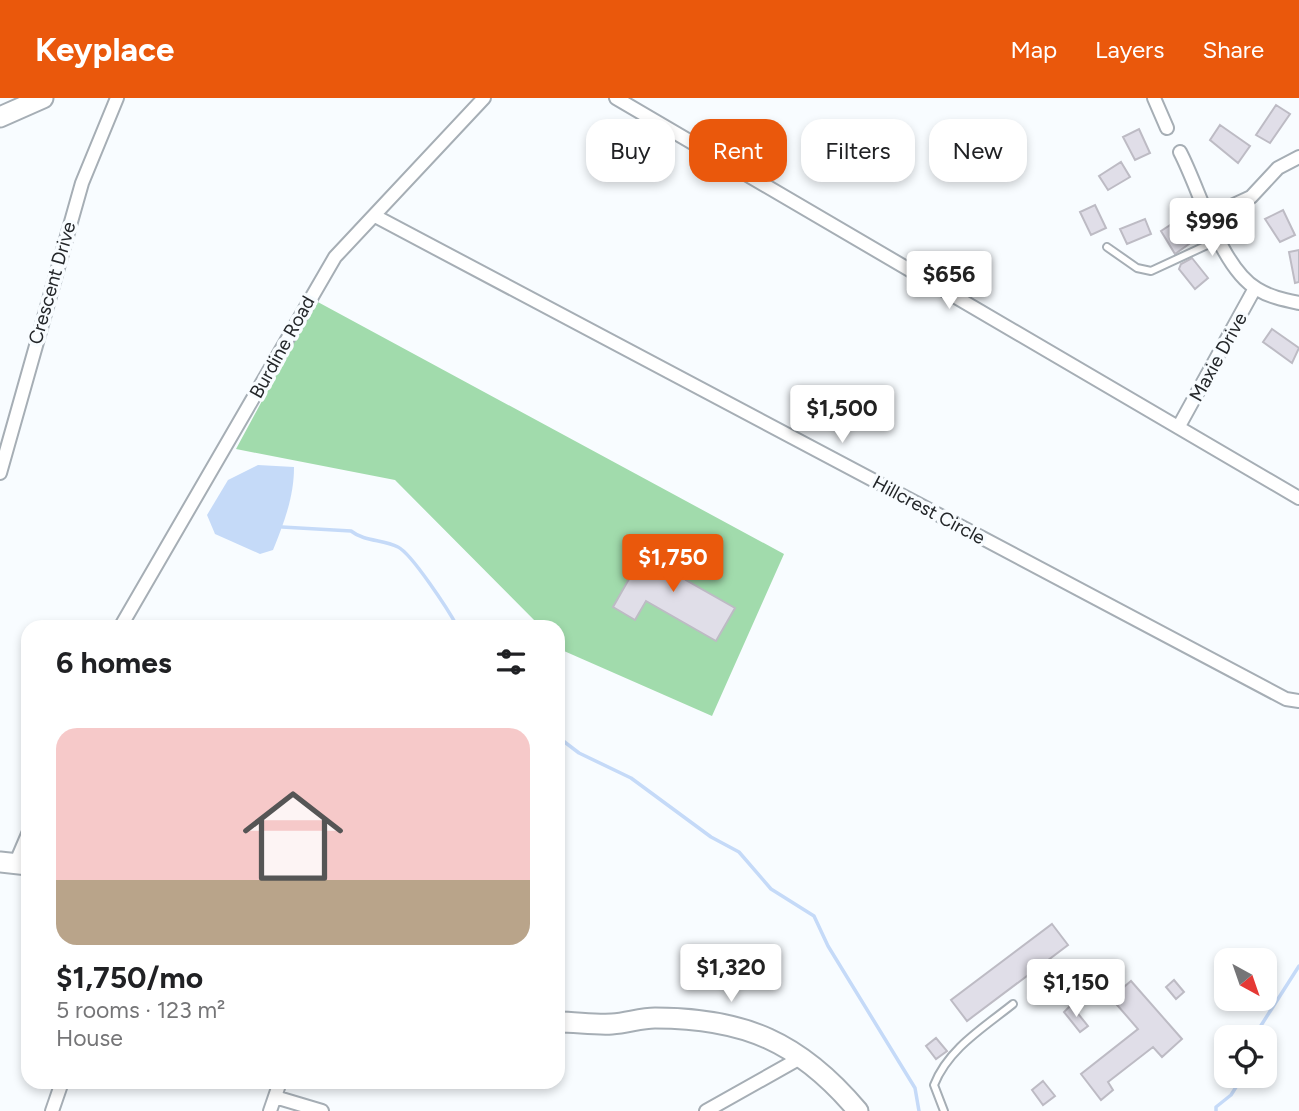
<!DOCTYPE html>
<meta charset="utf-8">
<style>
:root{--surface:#fff;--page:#f6f6f6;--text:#202124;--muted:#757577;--line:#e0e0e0;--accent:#ea580c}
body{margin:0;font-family:Figtree,sans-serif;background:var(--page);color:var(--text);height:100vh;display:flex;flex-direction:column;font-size:26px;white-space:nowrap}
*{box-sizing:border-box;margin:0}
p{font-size:23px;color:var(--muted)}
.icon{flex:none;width:38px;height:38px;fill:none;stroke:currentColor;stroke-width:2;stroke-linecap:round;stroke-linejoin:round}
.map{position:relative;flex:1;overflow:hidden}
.drawer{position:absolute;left:21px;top:522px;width:544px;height:469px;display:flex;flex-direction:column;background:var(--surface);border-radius:21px;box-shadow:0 4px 10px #0003}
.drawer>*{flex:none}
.hud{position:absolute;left:586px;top:21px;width:607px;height:63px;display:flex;gap:14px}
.needle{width:46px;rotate:140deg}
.buttons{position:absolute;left:1214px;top:850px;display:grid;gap:14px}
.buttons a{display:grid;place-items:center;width:63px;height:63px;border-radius:14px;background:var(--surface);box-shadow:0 4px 10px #0003;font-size:35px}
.price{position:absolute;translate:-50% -60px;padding:0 16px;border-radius:7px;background:#fff;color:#222;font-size:23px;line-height:46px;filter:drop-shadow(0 2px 4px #0008)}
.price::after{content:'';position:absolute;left:50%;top:42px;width:21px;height:16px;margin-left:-10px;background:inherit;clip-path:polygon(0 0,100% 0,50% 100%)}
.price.current{background:var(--accent);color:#fff}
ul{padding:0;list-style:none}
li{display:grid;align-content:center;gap:14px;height:371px;padding:0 35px}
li+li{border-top:2px solid var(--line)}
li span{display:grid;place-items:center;height:217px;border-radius:21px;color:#555}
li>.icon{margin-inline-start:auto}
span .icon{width:126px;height:126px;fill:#fffc;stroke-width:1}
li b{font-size:30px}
h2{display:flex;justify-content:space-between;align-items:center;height:84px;padding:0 35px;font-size:30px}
.chip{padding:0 24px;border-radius:21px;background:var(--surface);box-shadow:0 4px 10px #0003;font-size:24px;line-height:63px}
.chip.current{background:var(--accent);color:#fff}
header{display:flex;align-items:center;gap:42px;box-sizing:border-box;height:98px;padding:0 35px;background:var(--accent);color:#fff}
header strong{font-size:33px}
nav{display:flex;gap:38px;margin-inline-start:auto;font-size:24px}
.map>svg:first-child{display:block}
.green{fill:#a1dbac}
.water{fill:#c5daf8}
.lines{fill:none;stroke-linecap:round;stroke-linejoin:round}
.stream{stroke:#c5daf8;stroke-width:3.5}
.building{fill:#e0dee8;stroke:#bdbbc4;stroke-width:2}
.lane-casing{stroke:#a6aeb5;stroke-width:10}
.street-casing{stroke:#a6aeb5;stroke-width:16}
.secondary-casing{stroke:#a6aeb5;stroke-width:23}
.lane{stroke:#fff;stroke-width:6}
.street{stroke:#fff;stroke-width:12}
.secondary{stroke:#fff;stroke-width:19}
.labels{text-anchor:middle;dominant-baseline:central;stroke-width:7;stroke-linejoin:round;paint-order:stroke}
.street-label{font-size:19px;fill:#232629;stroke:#f8fcff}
</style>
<header>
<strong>Keyplace</strong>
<nav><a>Map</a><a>Layers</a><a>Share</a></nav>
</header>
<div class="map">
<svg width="1299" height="1013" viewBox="0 0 1299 1013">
<rect width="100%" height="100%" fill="#f8fcff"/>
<path class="green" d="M316,203L784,456L712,618L564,553L558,547V528H540L395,382L236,351Z"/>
<path class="water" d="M258,367L294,369C294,399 284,425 273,452L260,456L215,436L207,417L228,382Z"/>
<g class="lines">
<path class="stream" d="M282,429L351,433C365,444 383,441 398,449C412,456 449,513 457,528
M558,639L579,655L631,680L711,739L739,754L771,791L814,818L828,848L915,990L919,1013
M1253,940L1299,868
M1216,1013V1009L1231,997L1243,978"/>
</g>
<path class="building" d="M1276,7L1290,16L1270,45L1256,37Z
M1220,27L1250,48L1238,65L1210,42Z
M1139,31L1150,55L1135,62L1123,39Z
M1121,64L1130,79L1108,92L1099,78Z
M1095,107L1106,130L1091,137L1080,114Z
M1283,112L1295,137L1280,144L1265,121Z
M1145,121L1151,136L1127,146L1120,131Z
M1175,124L1189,146L1175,156L1161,133Z
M1299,152V184L1295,185L1289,154Z
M1192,160L1208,180L1195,191L1179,171L1181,166Z
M1272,231L1299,250L1292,265L1263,244Z
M649,446L692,471L686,482L735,510L716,543L646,503L635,522L613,509Z
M1052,826L1068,847L967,923L951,902Z
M1174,882L1184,894L1176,901L1166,889Z
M1131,883L1182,941L1162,959L1153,949L1108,984L1113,992L1101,1002L1081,976L1138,931L1111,900Z
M1071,907L1088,928L1080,934L1064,914Z
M936,940L947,953L936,961L926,948Z
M1043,983L1055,998L1043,1007L1032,992Z"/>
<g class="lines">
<g class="lane-casing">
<path id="lane" d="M1107,149L1137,170L1151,173L1218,142
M944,1013L934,987C948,951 983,930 1013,906"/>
</g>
<g class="street-casing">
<path id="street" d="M616,0L1299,400
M1154,0L1167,30
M1180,54C1200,92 1220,169 1257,191C1270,199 1285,202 1299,205
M375,118L1286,601L1299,603
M1210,118L1251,99L1278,70L1299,59
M1179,328L1255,190
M0,375L82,85L117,0
M121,528L335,159L484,0
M16,764L28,736
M275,999L322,1013
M52,1013L62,984
M270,1013L280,984
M706,1013L802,959"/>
</g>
<g class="secondary-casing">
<path id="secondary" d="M0,19L43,0
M0,764L28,767
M558,924C576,924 594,927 612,926C627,925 641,920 655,920C744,920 800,944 858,1013"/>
</g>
<use href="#lane" class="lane"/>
<use href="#street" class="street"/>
<use href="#secondary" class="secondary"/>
</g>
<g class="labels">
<g class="street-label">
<text transform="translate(52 185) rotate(-74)">Crescent Drive</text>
<text transform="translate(282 249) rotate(-61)">Burdine Road</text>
<text transform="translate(1218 259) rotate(-61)">Maxie Drive</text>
<text transform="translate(929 412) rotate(28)">Hillcrest Circle</text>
</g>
</g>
</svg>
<div class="buttons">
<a><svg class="needle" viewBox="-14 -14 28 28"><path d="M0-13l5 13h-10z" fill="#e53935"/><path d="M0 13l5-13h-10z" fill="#757577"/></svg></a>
<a><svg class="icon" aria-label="locate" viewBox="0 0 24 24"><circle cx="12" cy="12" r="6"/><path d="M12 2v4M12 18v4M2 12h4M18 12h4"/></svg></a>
</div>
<b class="price" style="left:1212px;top:160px">$996</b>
<b class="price" style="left:949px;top:213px">$656</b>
<b class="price" style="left:842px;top:347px">$1,500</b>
<b class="price current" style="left:673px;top:496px">$1,750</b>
<b class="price" style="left:731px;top:906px">$1,320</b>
<b class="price" style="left:1076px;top:921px">$1,150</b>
<div class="hud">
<a class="chip">Buy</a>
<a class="chip current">Rent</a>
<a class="chip">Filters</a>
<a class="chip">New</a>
</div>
<section class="drawer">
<h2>6 homes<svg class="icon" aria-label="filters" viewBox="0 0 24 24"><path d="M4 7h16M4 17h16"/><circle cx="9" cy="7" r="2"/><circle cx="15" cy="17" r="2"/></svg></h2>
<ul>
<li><span style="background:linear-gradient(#f6c9c9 70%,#b9a48a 0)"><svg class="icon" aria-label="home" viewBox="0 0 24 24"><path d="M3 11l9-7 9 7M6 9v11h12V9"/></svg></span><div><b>$1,750/mo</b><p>5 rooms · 123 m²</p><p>House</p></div></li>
</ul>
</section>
</div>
